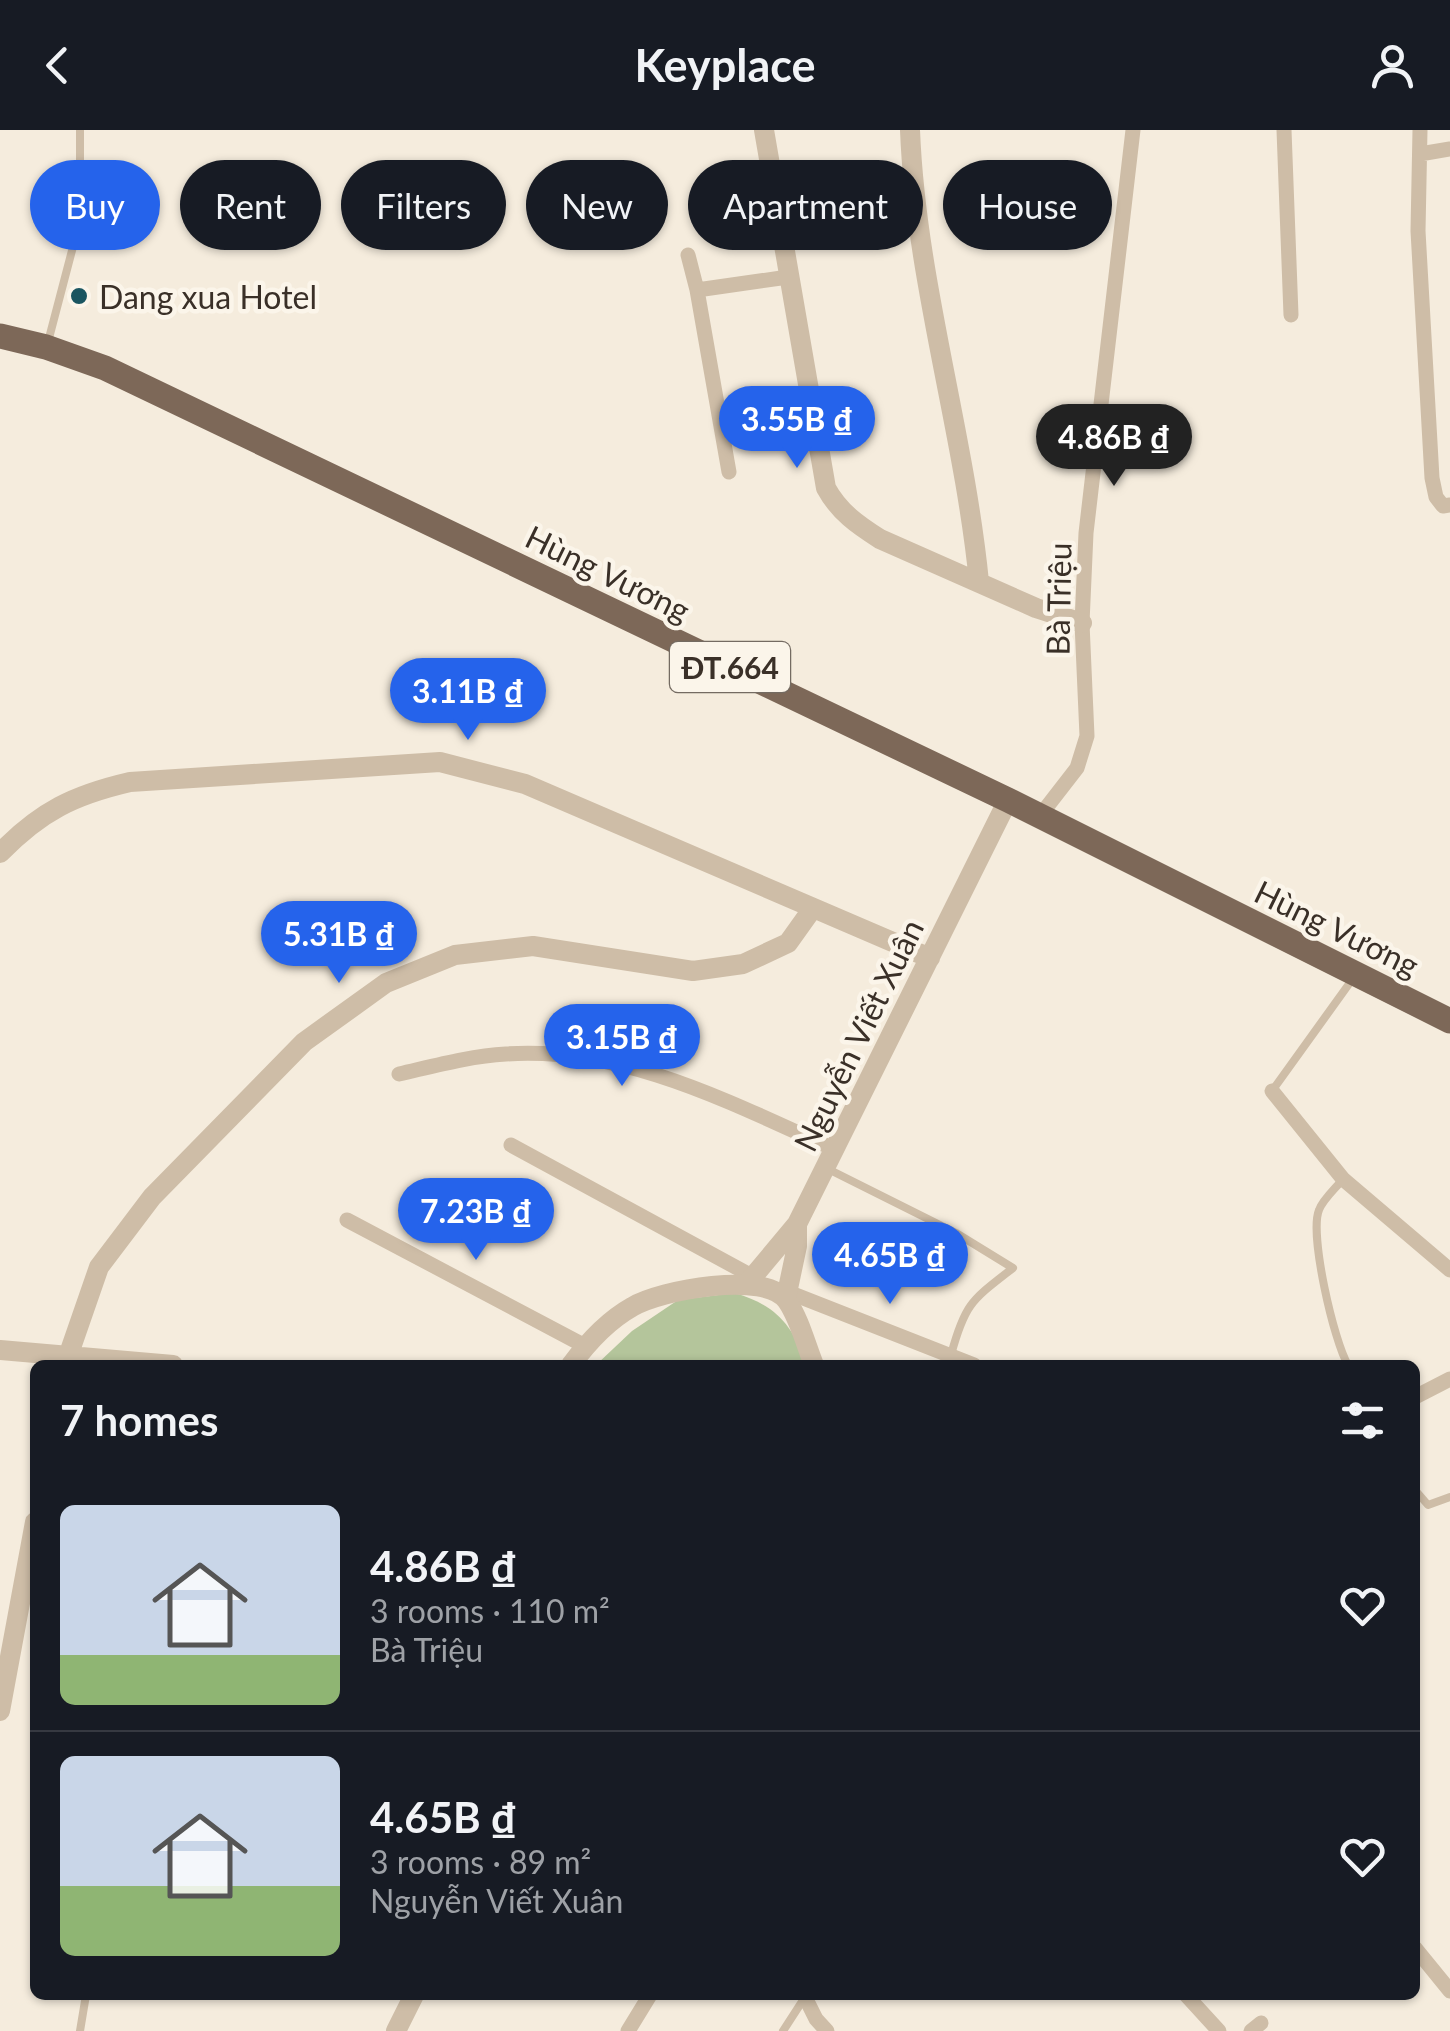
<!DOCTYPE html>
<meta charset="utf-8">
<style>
:root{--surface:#171b24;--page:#242831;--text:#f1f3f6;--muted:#9ea1a6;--line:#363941;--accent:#2563eb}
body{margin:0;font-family:Lato,sans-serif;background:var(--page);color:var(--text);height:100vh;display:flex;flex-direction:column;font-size:38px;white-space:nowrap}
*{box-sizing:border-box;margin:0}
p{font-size:32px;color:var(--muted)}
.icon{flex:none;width:55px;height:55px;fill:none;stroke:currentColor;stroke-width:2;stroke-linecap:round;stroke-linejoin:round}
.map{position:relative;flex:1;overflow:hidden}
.details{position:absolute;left:30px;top:1230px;width:1390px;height:640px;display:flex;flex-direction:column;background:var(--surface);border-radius:15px;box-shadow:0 2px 8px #0004}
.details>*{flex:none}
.banner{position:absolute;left:30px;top:30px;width:1390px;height:90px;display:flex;gap:20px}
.price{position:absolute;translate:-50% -85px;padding:0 22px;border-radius:35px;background:var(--accent);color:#fff;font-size:32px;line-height:65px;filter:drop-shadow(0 2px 5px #0008)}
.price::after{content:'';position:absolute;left:50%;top:60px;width:30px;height:22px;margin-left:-15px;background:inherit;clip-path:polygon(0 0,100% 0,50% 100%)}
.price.selected{background:#222;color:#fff}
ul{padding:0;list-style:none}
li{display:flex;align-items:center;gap:30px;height:250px;padding:0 30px}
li+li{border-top:2px solid var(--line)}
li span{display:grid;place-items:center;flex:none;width:280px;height:200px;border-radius:15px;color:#555}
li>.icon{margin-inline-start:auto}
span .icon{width:120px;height:120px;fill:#fffc;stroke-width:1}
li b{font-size:42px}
h2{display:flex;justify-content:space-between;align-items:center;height:120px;padding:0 30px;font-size:42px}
.pill{padding:0 35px;border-radius:45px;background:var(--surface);box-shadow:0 2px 8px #0004;font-size:35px;line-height:90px}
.pill.selected{background:var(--accent);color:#fff}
header{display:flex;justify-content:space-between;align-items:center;height:130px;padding:0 30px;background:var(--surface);font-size:45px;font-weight:700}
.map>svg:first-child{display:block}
.green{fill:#b4c59b}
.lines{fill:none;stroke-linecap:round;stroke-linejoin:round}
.service{stroke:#cebda7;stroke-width:8}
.minor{stroke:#cebda7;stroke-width:15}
.tertiary{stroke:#cebda7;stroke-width:20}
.primary{stroke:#7d6858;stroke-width:25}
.poi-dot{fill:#1a5560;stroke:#fbf5ea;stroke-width:4}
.labels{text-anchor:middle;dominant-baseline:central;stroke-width:9;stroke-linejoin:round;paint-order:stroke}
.shield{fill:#fbf5ea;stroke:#746b62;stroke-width:2.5}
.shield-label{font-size:30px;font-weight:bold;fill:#3a3028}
.poi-label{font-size:32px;fill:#3a3028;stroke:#fbf5ea;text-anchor:start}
.street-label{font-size:32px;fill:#3a3028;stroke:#fbf5ea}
</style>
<header><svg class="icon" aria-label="back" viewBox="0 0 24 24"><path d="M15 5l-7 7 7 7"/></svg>Keyplace<svg class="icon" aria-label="person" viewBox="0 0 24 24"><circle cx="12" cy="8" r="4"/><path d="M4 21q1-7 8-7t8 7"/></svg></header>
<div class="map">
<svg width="1450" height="1901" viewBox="0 0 1450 1901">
<rect width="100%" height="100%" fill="#f5ecdd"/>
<path class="green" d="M735,1163C778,1176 791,1195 808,1235H596L632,1201L678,1170Z"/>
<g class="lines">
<path class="service" d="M48,212L80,90V0
M1272,961L1354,847
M826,1038L956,1103L1013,1138C972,1170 965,1173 951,1225
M1343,1049C1336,1058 1323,1069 1319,1080C1309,1104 1334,1212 1348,1235
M1415,1360L1428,1375L1450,1367
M80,1901L86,1865
M783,1901L805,1867"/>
<path class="minor" d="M1284,0L1291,185
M1420,0L1418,101L1432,348L1436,367L1443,376L1450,375
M1420,24L1450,19
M688,125L697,160
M729,342L697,160L788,147
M1039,687L1077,638L1087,606L1082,493L1086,403L1133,0
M399,944C434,936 470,926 506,924C624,916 731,973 836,1020
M1272,961L1343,1049L1450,1140
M511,1015L752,1146
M347,1090L585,1216
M788,1162L974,1235
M1415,1267L1450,1249
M1415,1818L1450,1861
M804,1865L816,1889L827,1901
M1186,1865L1219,1901
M628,1901L650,1865
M1251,1901L1261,1893"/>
<path class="tertiary" d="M764,0L826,358C839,382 858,395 880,409L1036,478L1082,493
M910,0C916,152 964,300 979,452
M0,723C41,681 74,665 130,652L440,632L525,654L930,828
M746,1155L797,1094L1008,670
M786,1168L797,1116V1094
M0,1220L173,1235
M65,1235L99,1137L152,1067L304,912L386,853L455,825L533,816L693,841L743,834L788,813L813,778
M571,1235C588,1212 607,1191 632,1177C660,1160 766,1140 787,1171C799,1188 806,1215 814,1235
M0,1581L35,1392
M396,1901L414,1865"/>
<path class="primary" d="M0,206L46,217L105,238L1008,670L1450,891"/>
</g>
<circle class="poi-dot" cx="79" cy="166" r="10"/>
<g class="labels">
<rect class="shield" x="670" y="512" width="120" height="50" rx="8"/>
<g class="shield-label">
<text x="730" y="537">ĐT.664</text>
</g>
<g class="poi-label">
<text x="99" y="166">Dang xua Hotel</text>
</g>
<g class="street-label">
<text transform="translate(608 443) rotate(26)">Hùng Vương</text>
<text transform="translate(1058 469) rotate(-89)">Bà Triệu</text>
<text transform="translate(1337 798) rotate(26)">Hùng Vương</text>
<text transform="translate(858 905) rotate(-64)">Nguyễn Viết Xuân</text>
</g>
</g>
</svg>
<b class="price" style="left:797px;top:341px">3.55B ₫</b>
<b class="price selected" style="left:1114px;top:359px">4.86B ₫</b>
<b class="price" style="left:468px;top:613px">3.11B ₫</b>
<b class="price" style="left:339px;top:856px">5.31B ₫</b>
<b class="price" style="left:622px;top:959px">3.15B ₫</b>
<b class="price" style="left:476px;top:1133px">7.23B ₫</b>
<b class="price" style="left:890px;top:1177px">4.65B ₫</b>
<div class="banner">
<a class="pill selected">Buy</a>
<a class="pill">Rent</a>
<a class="pill">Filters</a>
<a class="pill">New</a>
<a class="pill">Apartment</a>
<a class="pill">House</a>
</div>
<section class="details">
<h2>7 homes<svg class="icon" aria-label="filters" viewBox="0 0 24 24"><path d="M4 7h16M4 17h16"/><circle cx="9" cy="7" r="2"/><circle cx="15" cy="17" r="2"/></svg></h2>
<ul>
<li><span style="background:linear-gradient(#c9d6e8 75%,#8fb573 0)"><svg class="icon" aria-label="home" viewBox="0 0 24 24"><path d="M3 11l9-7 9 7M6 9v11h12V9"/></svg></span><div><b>4.86B ₫</b><p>3 rooms · 110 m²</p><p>Bà Triệu</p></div><svg class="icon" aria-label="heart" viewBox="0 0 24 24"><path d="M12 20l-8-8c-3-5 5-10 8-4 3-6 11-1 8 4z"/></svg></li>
<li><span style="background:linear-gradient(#c9d6e8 65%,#8fb573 0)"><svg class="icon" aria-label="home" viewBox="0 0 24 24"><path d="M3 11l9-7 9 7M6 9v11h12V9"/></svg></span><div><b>4.65B ₫</b><p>3 rooms · 89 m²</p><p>Nguyễn Viết Xuân</p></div><svg class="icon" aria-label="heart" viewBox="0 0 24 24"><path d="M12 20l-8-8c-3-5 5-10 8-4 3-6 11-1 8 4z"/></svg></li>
</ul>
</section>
</div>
